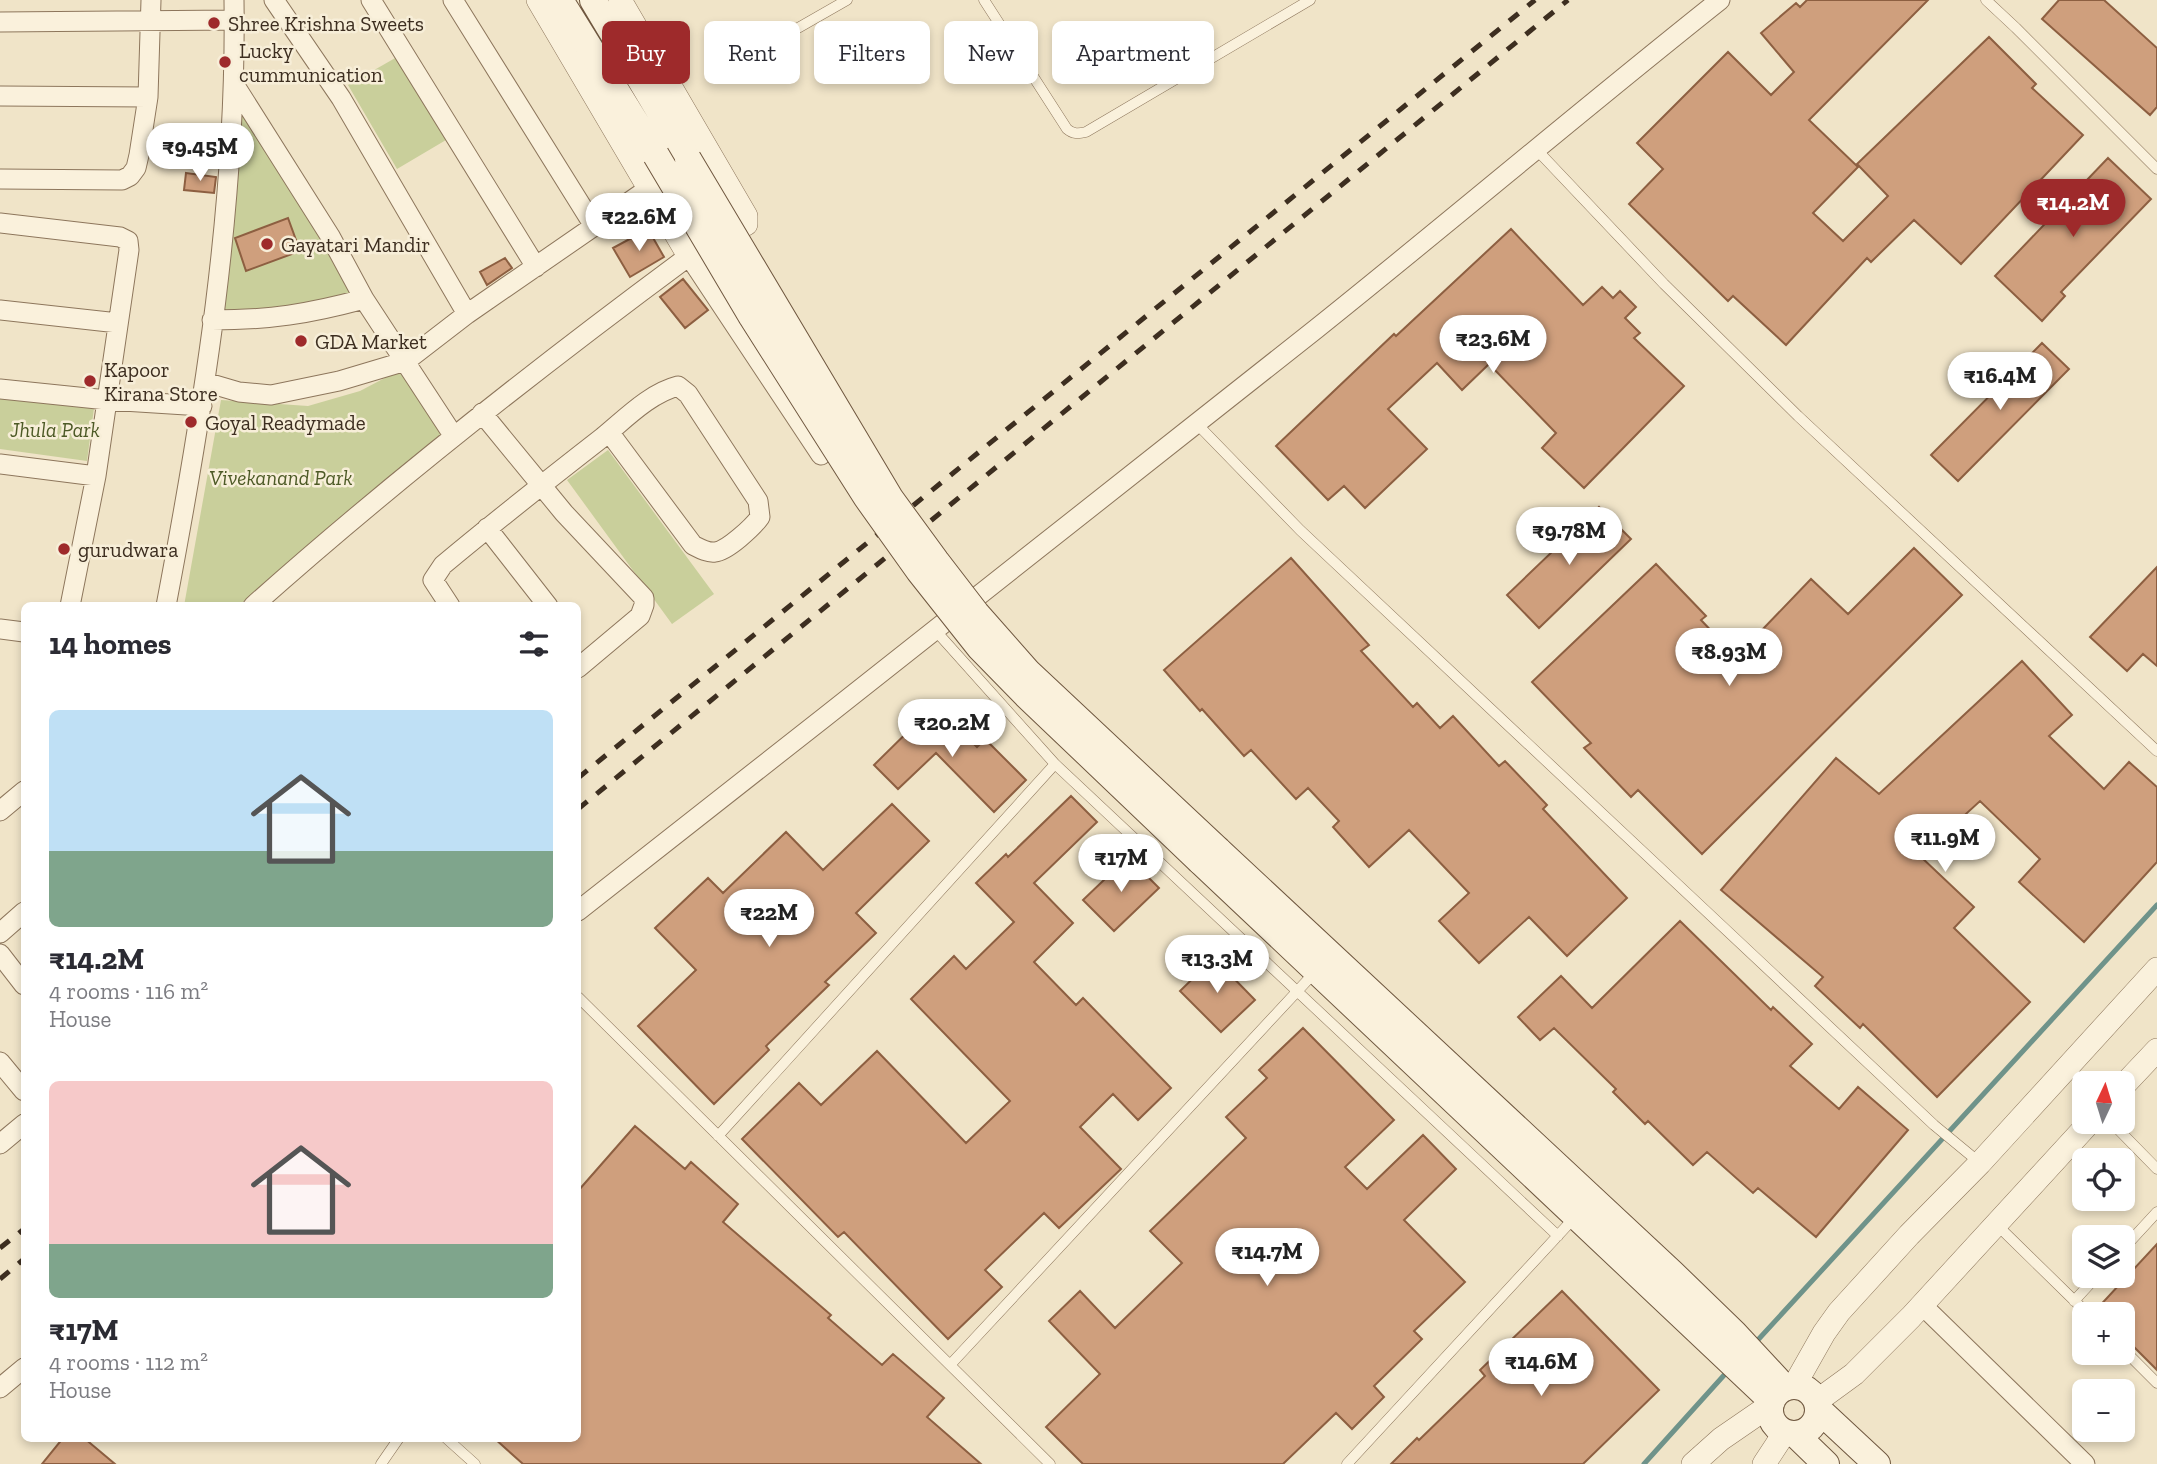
<!DOCTYPE html>
<meta charset="utf-8">
<style>
:root{--surface:#fff;--page:#f7f7f7;--text:#2b2b33;--muted:#7c7c81;--accent:#9e2a2b}
body{margin:0;font-family:"Zilla Slab",serif;background:var(--page);color:var(--text);height:100vh;display:flex;flex-direction:column;font-size:26px;white-space:nowrap}
*{box-sizing:border-box;margin:0}
p{font-size:23px;color:var(--muted)}
.icon{flex:none;width:38px;height:38px;fill:none;stroke:currentColor;stroke-width:2;stroke-linecap:round;stroke-linejoin:round}
.map{position:relative;flex:1;overflow:hidden}
.side{position:absolute;left:21px;top:602px;width:560px;height:840px;display:flex;flex-direction:column;background:var(--surface);border-radius:10px;box-shadow:0 4px 10px #0003}
.side>*{flex:none}
.banner{position:absolute;left:602px;top:21px;width:665px;height:63px;display:flex;gap:14px}
.needle{width:46px;rotate:4deg}
.controls{position:absolute;left:2072px;top:1071px;display:grid;gap:14px}
.controls a{display:grid;place-items:center;width:63px;height:63px;border-radius:10px;background:var(--surface);box-shadow:0 4px 10px #0003;font-size:35px}
.price{position:absolute;translate:-50% -60px;padding:0 16px;border-radius:24px;background:#fff;color:#222;font-size:23px;line-height:46px;filter:drop-shadow(0 2px 4px #0008)}
.price::after{content:'';position:absolute;left:50%;top:42px;width:21px;height:16px;margin-left:-10px;background:inherit;clip-path:polygon(0 0,100% 0,50% 100%)}
.price.selected{background:var(--accent);color:#fff}
ul{padding:0;list-style:none}
li{display:grid;align-content:center;gap:14px;height:371px;padding:0 28px}
li span{display:grid;place-items:center;height:217px;border-radius:10px;color:#555}
li>.icon{margin-inline-start:auto}
span .icon{width:126px;height:126px;fill:#fffc;stroke-width:1}
li b{font-size:30px}
h2{display:flex;justify-content:space-between;align-items:center;height:84px;padding:0 28px;font-size:30px}
.tag{padding:0 24px;border-radius:10px;background:var(--surface);box-shadow:0 4px 10px #0003;font-size:24px;line-height:63px}
.tag.selected{background:var(--accent);color:#fff}
.map>svg:first-child{display:block}
.green{fill:#c9cf9b}
.lines{fill:none;stroke-linecap:round;stroke-linejoin:round}
.stream{stroke:#6f938a;stroke-width:5}
.building{fill:#cf9f7d;stroke:#8d5f41;stroke-width:2}
.service-casing{stroke:#8d765c;stroke-width:11}
.minor-casing{stroke:#8d765c;stroke-width:21}
.tertiary-casing{stroke:#8d765c;stroke-width:24}
.secondary-casing{stroke:#6f573f;stroke-width:28}
.service{stroke:#faf1dc;stroke-width:10}
.minor{stroke:#faf1dc;stroke-width:19}
.tertiary{stroke:#faf1dc;stroke-width:23}
.secondary{stroke:#faf1dc;stroke-width:26}
.rail{stroke:#3d2e20;stroke-width:5;stroke-dasharray:12 12;stroke-linecap:butt}
.secondary-bridge-casing{stroke:#6f573f;stroke-width:28;stroke-linecap:butt}
.secondary-bridge{stroke:#faf1dc;stroke-width:26}
.poi-dot{fill:#9e2a2b;stroke:#f7eed8;stroke-width:2.5}
.labels{text-anchor:middle;dominant-baseline:central;stroke-width:5;stroke-linejoin:round;paint-order:stroke}
.poi-label{font-size:21px;fill:#3d2e20;stroke:#f7eed8;text-anchor:start}
.park-label{font-size:21px;font-style:italic;fill:#4d5a26;stroke:#f7eed8}
</style>
<div class="map">
<svg width="2157" height="1464" viewBox="0 0 2157 1464">
<rect width="100%" height="100%" fill="#f0e4c8"/>
<path class="green" d="M397,57L446,140L397,169L348,85Z
M234,84L364,299L212,320Z
M400,370L446,434L239,605L184,606L221,400L308,406L360,391Z
M0,395L94,408L87,461L0,449Z
M608,450L714,594L672,624L567,480Z"/>
<g class="lines">
<path class="stream" d="M1756,1342L2157,905
M1644,1464L1726,1373"/>
</g>
<path class="building" d="M1807,0H1928L1809,120L1858,167L1813,213L1843,241L1888,196L1857,164L1989,37L2036,84L2032,88L2083,135L1961,264L1914,220L1871,262L1867,258L1786,345L1733,296L1728,301L1629,204L1663,169L1637,143L1728,52L1771,95L1794,72L1761,33L1796,3L1800,7Z
M2059,0H2104L2157,48V107L2150,115L2042,19Z
M2108,158L2151,199L2061,292L2065,296L2042,321L1995,276Z
M186,173L216,177L214,193L184,190Z
M288,218L300,251L246,271L235,238Z
M648,229L664,257L630,277L613,248Z
M1511,229L1583,305L1602,287L1613,298L1620,291L1636,307L1625,318L1640,333L1634,338L1684,386L1584,488L1542,448L1556,433L1489,364L1462,390L1437,363L1388,409L1427,449L1365,508L1344,486L1328,500L1276,446L1394,334L1396,336Z
M505,258L512,268L487,285L480,272Z
M683,279L708,310L685,328L660,297Z
M2042,343L2069,369L1958,481L1931,455Z
M1599,507L1631,539L1539,628L1507,595Z
M1914,548L1962,595L1702,854L1638,790L1631,797L1584,748L1591,743L1532,682L1656,564L1706,616L1701,620L1736,657L1811,579L1848,614Z
M1291,558L1369,645L1361,651L1413,707L1417,703L1440,728L1453,716L1499,766L1505,761L1547,805L1543,809L1627,898L1567,956L1529,917L1479,963L1439,921L1469,893L1409,830L1369,867L1333,827L1339,821L1308,788L1296,799L1251,750L1244,756L1202,709L1200,711L1164,670Z
M2157,567V666L2143,654L2127,671L2090,637Z
M2022,661L2072,715L2049,736L2104,789L2129,762L2157,787V862L2084,942L2019,882L2040,859L1980,801L1920,856L1974,907L1954,928L2030,1002L1937,1097L1863,1024L1860,1028L1815,986L1823,977L1721,890L1836,758L1879,794Z
M935,705L977,747L985,739L1026,780L994,812L936,753L898,789L874,765Z
M1071,796L1097,822L1034,883L1073,923L1034,962L1076,1005L1083,998L1171,1088L1138,1120L1113,1094L1080,1127L1121,1169L1059,1228L1044,1213L985,1270L1002,1287L948,1339L844,1232L838,1237L742,1139L799,1083L821,1105L877,1051L966,1143L1010,1101L911,999L954,956L966,969L1014,922L976,883L1006,854L1008,857Z
M892,804L929,841L856,913L876,933L825,982L829,985L766,1046L769,1050L714,1104L638,1026L696,970L655,928L708,878L723,893L786,832L823,870Z
M1128,857L1159,888L1114,931L1083,900Z
M1680,921L1771,1010L1773,1007L1812,1044L1790,1066L1839,1109L1858,1087L1908,1130L1816,1237L1758,1188L1753,1193L1707,1152L1693,1165L1648,1121L1645,1124L1613,1092L1616,1089L1554,1028L1540,1040L1518,1017L1561,976L1592,1008Z
M1214,958L1255,1000L1221,1032L1180,991Z
M1303,1028L1394,1120L1345,1167L1367,1189L1423,1135L1456,1169L1404,1220L1465,1282L1414,1331L1422,1339L1374,1386L1384,1397L1352,1429L1336,1413L1283,1464H1083L1046,1427L1100,1374L1049,1321L1080,1291L1115,1328L1182,1263L1150,1231L1246,1138L1226,1117L1267,1078L1259,1070Z
M635,1126L685,1169L691,1162L738,1204L723,1222L831,1315L828,1318L882,1365L893,1354L944,1398L927,1417L981,1464H523L494,1438H578V1191Z
M2157,1244V1370L2123,1336V1314H2095V1311Z
M1562,1291L1659,1390L1583,1464H1391L1417,1438L1419,1440L1485,1376L1480,1370Z
M63,1438H84L115,1464H42Z"/>
<g class="lines">
<g class="service-casing">
<path id="service" d="M984,0L1067,129C1073,134 1078,134 1086,132L1310,0
M1986,0L2016,28L2157,169
M791,32L847,0
M1536,149L1664,284L1798,416L2157,751
M1197,424L1300,530L1934,1125L1980,1163
M1055,764L1558,1236
M578,997L1050,1464
M2111,1122L2157,1169
M718,1136L1055,764L935,630
M1996,1224L2088,1314
M2123,1249L2157,1212
M2074,1301L2097,1276
M2123,1349L2157,1383
M950,1365L1316,971
M446,1438L475,1464
M381,1464L399,1438
M1347,1464L1575,1217"/>
</g>
<g class="minor-casing">
<path id="minor" d="M274,0L341,98L467,314
M371,0L536,267
M453,0L594,226
M0,22L234,20
M234,84L330,236L364,299L453,435
M0,96L148,97
M0,179L122,180L130,176L136,168L139,155L148,97L151,0
M0,223L120,237L128,241L129,250L96,476L70,606
M0,310L118,323
M212,320C270,320 308,314 364,299
M205,382L239,392L271,395L339,381L406,361L467,314L648,189
M0,389L107,400L202,406
M482,413L564,513L644,598V605L640,616L578,668
M0,464L96,476
M487,528L548,606
M166,606C204,406 237,203 234,0
M253,606C392,482 539,367 689,256L821,455
M450,606L433,580L443,565C496,521 549,479 603,437C625,419 650,393 678,386L688,394L758,501L760,517C753,527 727,551 715,552C707,553 699,548 693,545L609,432
M0,629L24,632
M0,811L24,791
M578,911C824,717 1071,525 1316,329C1451,221 1584,108 1720,0
M0,933L24,912
M0,954L24,985
M0,1062L24,1091
M0,1144L24,1124
M1922,1305L2085,1464
M0,1388L24,1368"/>
</g>
<g class="tertiary-casing">
<path id="tertiary" d="M538,0L689,256L746,224V216L620,0
M2123,1086L2157,1050
M1794,1386L1824,1333L1839,1312L1909,1235L1980,1163L2157,969
M1817,1401L1854,1374L1911,1317L2090,1122
M1693,1464L1721,1439L1769,1406
M1764,1464L1785,1432"/>
</g>
<g class="secondary-casing">
<path id="secondary" d="M560,0L656,155
M593,0L688,159
M1218,850L1672,1273L1734,1333L1785,1388
M1200,861L1772,1401
M1770 1410a24 24 0 1 1 48 0a24 24 0 1 1-48 0Z
M1819,1410L1877,1464
M1795,1434L1826,1464"/>
</g>
<use href="#service" class="service"/>
<use href="#minor" class="minor"/>
<use href="#tertiary" class="tertiary"/>
<use href="#secondary" class="secondary"/>
<path class="rail" d="M578,778L1535,0
M578,809L1568,0
M0,1248L24,1229
M0,1279L24,1259"/>
<g class="secondary-bridge-casing">
<path id="secondary-bridge" d="M656,155L752,317L867,498L919,571L980,648L1026,695L1200,861
M688,159L890,498L936,561L976,613L1028,672L1218,850"/>
</g>
<use href="#secondary-bridge" class="secondary-bridge"/>
</g>
<g class="poi-dot">
<circle cx="214" cy="23" r="7"/>
<circle cx="225" cy="62" r="7"/>
<circle cx="267" cy="244" r="7"/>
<circle cx="301" cy="341" r="7"/>
<circle cx="90" cy="381" r="7"/>
<circle cx="191" cy="422" r="7"/>
<circle cx="64" cy="549" r="7"/>
</g>
<g class="labels">
<g class="poi-label">
<text x="228" y="23">Shree Krishna Sweets</text>
<text x="239" y="50">Lucky<tspan x="239" dy="24">cummunication</tspan></text>
<text x="281" y="244">Gayatari Mandir</text>
<text x="315" y="341">GDA Market</text>
<text x="104" y="369">Kapoor<tspan x="104" dy="24">Kirana Store</tspan></text>
<text x="205" y="422">Goyal Readymade</text>
<text x="78" y="549">gurudwara</text>
</g>
<g class="park-label">
<text x="55" y="429">Jhula Park</text>
<text x="281" y="477">Vivekanand Park</text>
</g>
</g>
</svg>
<div class="controls">
<a><svg class="needle" viewBox="-14 -14 28 28"><path d="M0-13l5 13h-10z" fill="#e53935"/><path d="M0 13l5-13h-10z" fill="#7c7c81"/></svg></a>
<a><svg class="icon" aria-label="locate" viewBox="0 0 24 24"><circle cx="12" cy="12" r="6"/><path d="M12 2v4M12 18v4M2 12h4M18 12h4"/></svg></a>
<a><svg class="icon" aria-label="layers" viewBox="0 0 24 24"><path d="M12 4l9 5-9 5-9-5zM3 14l9 5 9-5"/></svg></a>
<a>+</a>
<a>−</a>
</div>
<b class="price" style="left:200px;top:183px">₹9.45M</b>
<b class="price selected" style="left:2073px;top:239px">₹14.2M</b>
<b class="price" style="left:639px;top:253px">₹22.6M</b>
<b class="price" style="left:1493px;top:375px">₹23.6M</b>
<b class="price" style="left:2000px;top:412px">₹16.4M</b>
<b class="price" style="left:1569px;top:567px">₹9.78M</b>
<b class="price" style="left:1729px;top:688px">₹8.93M</b>
<b class="price" style="left:952px;top:759px">₹20.2M</b>
<b class="price" style="left:1945px;top:874px">₹11.9M</b>
<b class="price" style="left:1121px;top:894px">₹17M</b>
<b class="price" style="left:769px;top:949px">₹22M</b>
<b class="price" style="left:1217px;top:995px">₹13.3M</b>
<b class="price" style="left:1267px;top:1288px">₹14.7M</b>
<b class="price" style="left:1541px;top:1398px">₹14.6M</b>
<div class="banner">
<a class="tag selected">Buy</a>
<a class="tag">Rent</a>
<a class="tag">Filters</a>
<a class="tag">New</a>
<a class="tag">Apartment</a>
</div>
<section class="side">
<h2>14 homes<svg class="icon" aria-label="filters" viewBox="0 0 24 24"><path d="M4 7h16M4 17h16"/><circle cx="9" cy="7" r="2"/><circle cx="15" cy="17" r="2"/></svg></h2>
<ul>
<li><span style="background:linear-gradient(#bfe0f5 65%,#7fa58c 0)"><svg class="icon" aria-label="home" viewBox="0 0 24 24"><path d="M3 11l9-7 9 7M6 9v11h12V9"/></svg></span><div><b>₹14.2M</b><p>4 rooms · 116 m²</p><p>House</p></div></li>
<li><span style="background:linear-gradient(#f6c9c9 75%,#7fa58c 0)"><svg class="icon" aria-label="home" viewBox="0 0 24 24"><path d="M3 11l9-7 9 7M6 9v11h12V9"/></svg></span><div><b>₹17M</b><p>4 rooms · 112 m²</p><p>House</p></div></li>
</ul>
</section>
</div>
